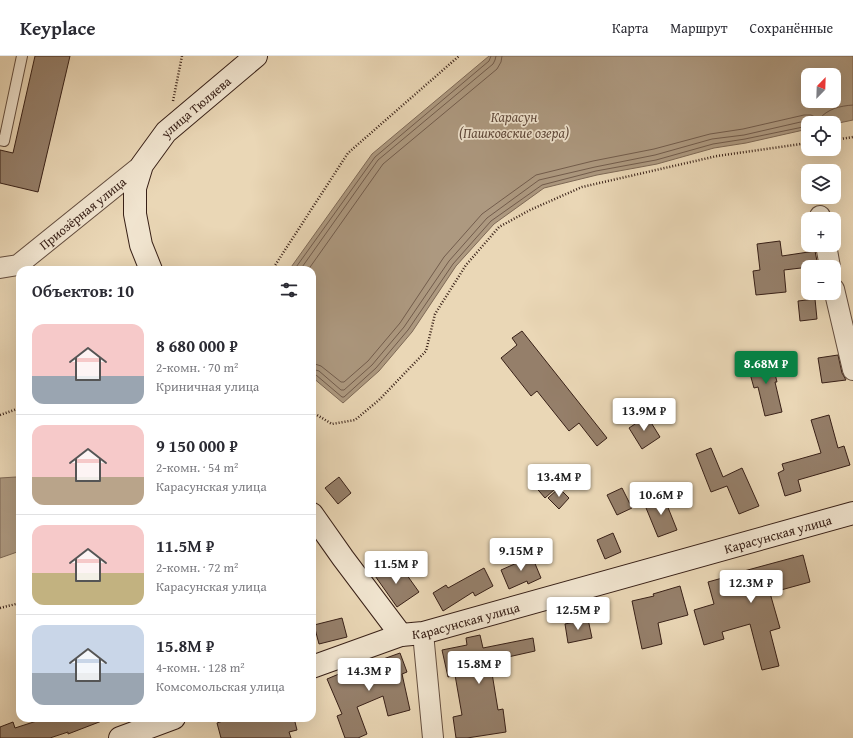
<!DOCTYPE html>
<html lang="ru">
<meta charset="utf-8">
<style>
:root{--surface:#fff;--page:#f7f7f7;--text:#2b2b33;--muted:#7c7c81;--line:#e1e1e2;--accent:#0b8043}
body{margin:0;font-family:"Gentium Book Plus",serif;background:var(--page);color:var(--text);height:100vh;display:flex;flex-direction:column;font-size:15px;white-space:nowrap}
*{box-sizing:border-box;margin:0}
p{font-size:13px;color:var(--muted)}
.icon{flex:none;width:22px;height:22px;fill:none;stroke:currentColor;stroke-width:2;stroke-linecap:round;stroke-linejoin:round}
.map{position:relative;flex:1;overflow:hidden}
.panel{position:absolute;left:16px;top:210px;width:300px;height:456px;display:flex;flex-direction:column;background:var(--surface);border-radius:12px;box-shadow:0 4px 16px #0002}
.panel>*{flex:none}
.needle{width:26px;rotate:23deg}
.tools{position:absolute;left:801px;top:12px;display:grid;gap:8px}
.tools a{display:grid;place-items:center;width:40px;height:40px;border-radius:8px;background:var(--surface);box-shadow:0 4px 16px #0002;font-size:20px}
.price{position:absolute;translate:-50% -34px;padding:0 9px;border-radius:4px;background:#fff;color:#222;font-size:13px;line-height:26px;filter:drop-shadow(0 1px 2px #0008)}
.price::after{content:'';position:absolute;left:50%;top:24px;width:12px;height:9px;margin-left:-6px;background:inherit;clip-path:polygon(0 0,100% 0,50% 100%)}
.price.current{background:var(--accent);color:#fff}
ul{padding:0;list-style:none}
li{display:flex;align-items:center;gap:12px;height:100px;padding:0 16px}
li+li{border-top:1px solid var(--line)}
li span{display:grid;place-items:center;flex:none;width:112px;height:80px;border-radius:12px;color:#555}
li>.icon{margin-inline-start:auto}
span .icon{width:48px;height:48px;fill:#fffc;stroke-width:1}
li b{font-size:17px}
h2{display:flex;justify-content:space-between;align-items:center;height:48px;padding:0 16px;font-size:17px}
header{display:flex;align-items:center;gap:24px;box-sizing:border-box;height:56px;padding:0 20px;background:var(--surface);border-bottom:1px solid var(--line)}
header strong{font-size:19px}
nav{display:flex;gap:22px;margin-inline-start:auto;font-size:14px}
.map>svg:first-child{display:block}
.water{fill:#ad9980;stroke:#7e6956;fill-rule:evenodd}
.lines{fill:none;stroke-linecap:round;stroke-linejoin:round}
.shore{stroke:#725c4c;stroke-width:1}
.building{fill:#957f6a;stroke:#382017}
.lane-casing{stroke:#644e3f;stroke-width:12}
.street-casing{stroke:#644e3f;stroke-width:22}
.secondary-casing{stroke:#382017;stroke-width:24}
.path{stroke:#382017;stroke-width:2.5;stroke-dasharray:1 2;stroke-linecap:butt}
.lane{stroke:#f1e5d0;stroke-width:10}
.street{stroke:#f1e5d0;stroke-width:20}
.secondary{stroke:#f1e5d0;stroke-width:22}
.labels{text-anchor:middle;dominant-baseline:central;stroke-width:3.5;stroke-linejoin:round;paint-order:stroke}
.street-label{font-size:13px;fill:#382017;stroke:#f1e5d0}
.water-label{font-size:14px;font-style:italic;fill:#614a3c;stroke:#f1e5d0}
</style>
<header>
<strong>Keyplace</strong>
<nav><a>Карта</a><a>Маршрут</a><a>Сохранённые</a></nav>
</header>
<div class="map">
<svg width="853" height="682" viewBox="0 0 853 682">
<rect width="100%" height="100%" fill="#ead7b6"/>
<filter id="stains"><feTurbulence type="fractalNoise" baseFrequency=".005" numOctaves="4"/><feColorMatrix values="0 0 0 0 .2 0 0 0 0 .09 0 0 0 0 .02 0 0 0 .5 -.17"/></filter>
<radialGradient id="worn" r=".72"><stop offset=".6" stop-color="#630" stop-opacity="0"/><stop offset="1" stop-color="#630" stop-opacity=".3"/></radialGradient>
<path class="water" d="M489,0H853V64L834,68L808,67V73L746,87L714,92L657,108L597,119L544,132L494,168L456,210L412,276L379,315L343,347L312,321V214H289L372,98ZM808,19H834V45H808Z
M16,421L20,423V495L0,502V422Z"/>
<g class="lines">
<path class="shore" d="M294,214L375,101L489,5L491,0
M300,214L378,104L493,8L495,4L496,0
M308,214L383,108L497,13L501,6L502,0
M312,307L321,310L341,326H344L368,305L400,267L444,201L482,158L536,119L593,105L654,93L710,78L743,73L804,59H811L819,63C828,53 839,50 853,49
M312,313L319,315L341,334H344L372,309L404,271L449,205L487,162L539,124L595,111L655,99L712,83L744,79L805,65L814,67
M312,318L316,319L342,341H344L376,312L408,274L453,208L491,165L542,129L596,115L656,104L713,88L745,83L808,70"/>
</g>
<path class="building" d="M35,0H70L38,136L0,127V94L13,97Z
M780,185L782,200L815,195L818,210L784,214L786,236L756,239L753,215L760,214L757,188Z
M815,243L817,263L800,265L798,245Z
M522,275L607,382L597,390L579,367L569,375L537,335L531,340L501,302L517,289L512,282Z
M838,299L842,317L846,324L822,327L818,302Z
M771,301L777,326H775L782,356L765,360L758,331L754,332L747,307Z
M829,359L838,392L844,390L850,409L798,424L801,435L785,440L778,417L784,414L782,408L821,397L811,364Z
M647,360L660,381L642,393L629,372Z
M711,392L723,421L742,412L759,450L739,458L727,430L711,436L696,398Z
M543,419L555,433L545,442L533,428Z
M339,421L351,437L338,448L325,432Z
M559,432L569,442L559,453L548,442Z
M622,432L632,452L617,459L607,439Z
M663,439L677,474L658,481L644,447Z
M613,477L621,496L605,503L597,484Z
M531,498L541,522L528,528L527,525L509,533L501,514L519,506L518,504Z
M803,499L810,526L770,537L780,572L770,575L779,610L762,614L750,568L722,576L724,583L704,589L694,554L714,548L708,526L744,516V515Z
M387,507L397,521L404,515L419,536L397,551L373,517Z
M484,512L493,530L475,540L473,536L443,555L433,537L446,529L448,532Z
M680,530L688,559L658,567L662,588L642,593L632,545L654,540L653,538Z
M342,562L347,581L319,588L314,569Z
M588,563L592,582L568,587L565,568Z
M480,579L483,592L533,582L535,595L490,605L498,654L503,653L506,676L467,682H456L453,661L462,659L455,619L448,621L442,594L467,589L466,582Z
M400,597L407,616L402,618L410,654L388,660L383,640L357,651L367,678L358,682H345L337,660L342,658L327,623L358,610V612Z
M46,662H106L107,663L68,678V676L50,682H0V671L13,666L15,672Z
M232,662H294L297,674L289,676L291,682H221L217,667Z"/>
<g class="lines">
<g class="lane-casing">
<path id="lane" d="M0,84L4,85L22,0"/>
</g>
<g class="street-casing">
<g id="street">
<path d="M820,160L821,163"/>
<path d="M826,189L830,211"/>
<path id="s1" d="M0,212L18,209L142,109"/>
<path d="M834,233L853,314"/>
<path d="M423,577L433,682"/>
</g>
</g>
<g class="secondary-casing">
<g id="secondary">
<path id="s2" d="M151,214L141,189L135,158V132L142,109L166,76L256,0"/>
<path d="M312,458L343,502L401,579"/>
<path id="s3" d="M312,611L401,579L423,577L853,457"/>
<path d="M120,682L174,662"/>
</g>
</g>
<path class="path" d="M173,45L182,0
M834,84L853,81
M272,214L348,97L459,0
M312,356L332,368L355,364L379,344L426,295L435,258L466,209L499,171L530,154L582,131L717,100L808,87
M0,359L20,352
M0,552L16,548L20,544"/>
<use href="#lane" class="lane"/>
<use href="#street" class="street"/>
<use href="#secondary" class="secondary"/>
</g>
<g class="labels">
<g class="street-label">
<text stroke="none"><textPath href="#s2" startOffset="188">улица Тюляева</textPath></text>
<text stroke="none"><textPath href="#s1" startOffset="101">Приозёрная улица</textPath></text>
<text stroke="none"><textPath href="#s3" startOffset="485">Карасунская улица</textPath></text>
<text stroke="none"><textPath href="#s3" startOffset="161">Карасунская улица</textPath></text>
</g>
<g class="water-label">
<text x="514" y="61">Карасун<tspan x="514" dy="16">(Пашковские озера)</tspan></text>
</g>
</g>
<rect width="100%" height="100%" filter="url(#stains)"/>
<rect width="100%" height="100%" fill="url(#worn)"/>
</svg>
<div class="tools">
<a><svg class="needle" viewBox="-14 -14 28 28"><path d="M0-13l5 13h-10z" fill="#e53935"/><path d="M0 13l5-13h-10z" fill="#7c7c81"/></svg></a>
<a><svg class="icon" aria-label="locate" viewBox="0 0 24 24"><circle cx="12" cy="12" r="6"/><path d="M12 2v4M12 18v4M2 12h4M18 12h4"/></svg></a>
<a><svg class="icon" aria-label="layers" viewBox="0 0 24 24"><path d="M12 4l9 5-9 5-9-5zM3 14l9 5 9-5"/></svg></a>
<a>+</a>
<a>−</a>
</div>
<b class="price current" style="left:766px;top:329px">8.68M ₽</b>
<b class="price" style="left:644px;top:376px">13.9M ₽</b>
<b class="price" style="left:559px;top:442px">13.4M ₽</b>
<b class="price" style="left:661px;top:460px">10.6M ₽</b>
<b class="price" style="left:521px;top:516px">9.15M ₽</b>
<b class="price" style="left:396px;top:529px">11.5M ₽</b>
<b class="price" style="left:751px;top:548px">12.3M ₽</b>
<b class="price" style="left:578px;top:575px">12.5M ₽</b>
<b class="price" style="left:479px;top:629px">15.8M ₽</b>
<b class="price" style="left:369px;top:636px">14.3M ₽</b>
<section class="panel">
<h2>Объектов: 10<svg class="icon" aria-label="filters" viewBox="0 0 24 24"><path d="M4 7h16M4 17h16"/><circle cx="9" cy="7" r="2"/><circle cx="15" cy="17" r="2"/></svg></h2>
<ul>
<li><span style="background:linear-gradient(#f6c9c9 65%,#9aa5b1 0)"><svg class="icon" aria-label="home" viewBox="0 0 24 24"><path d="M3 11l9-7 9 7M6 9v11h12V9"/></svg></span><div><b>8 680 000 ₽</b><p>2-комн. · 70 m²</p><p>Криничная улица</p></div></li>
<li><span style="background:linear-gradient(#f6c9c9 65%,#b9a48a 0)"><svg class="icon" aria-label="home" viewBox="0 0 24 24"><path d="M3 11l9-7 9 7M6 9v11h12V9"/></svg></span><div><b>9 150 000 ₽</b><p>2-комн. · 54 m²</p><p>Карасунская улица</p></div></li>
<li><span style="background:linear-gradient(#f6c9c9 60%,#c2b280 0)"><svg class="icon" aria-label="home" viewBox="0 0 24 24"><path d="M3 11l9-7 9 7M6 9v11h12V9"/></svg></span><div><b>11.5M ₽</b><p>2-комн. · 72 m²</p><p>Карасунская улица</p></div></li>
<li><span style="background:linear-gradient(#c9d6e8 60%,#9aa5b1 0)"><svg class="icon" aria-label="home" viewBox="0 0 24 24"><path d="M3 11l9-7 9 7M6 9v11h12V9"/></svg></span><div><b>15.8M ₽</b><p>4-комн. · 128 m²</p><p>Комсомольская улица</p></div></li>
</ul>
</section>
</div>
